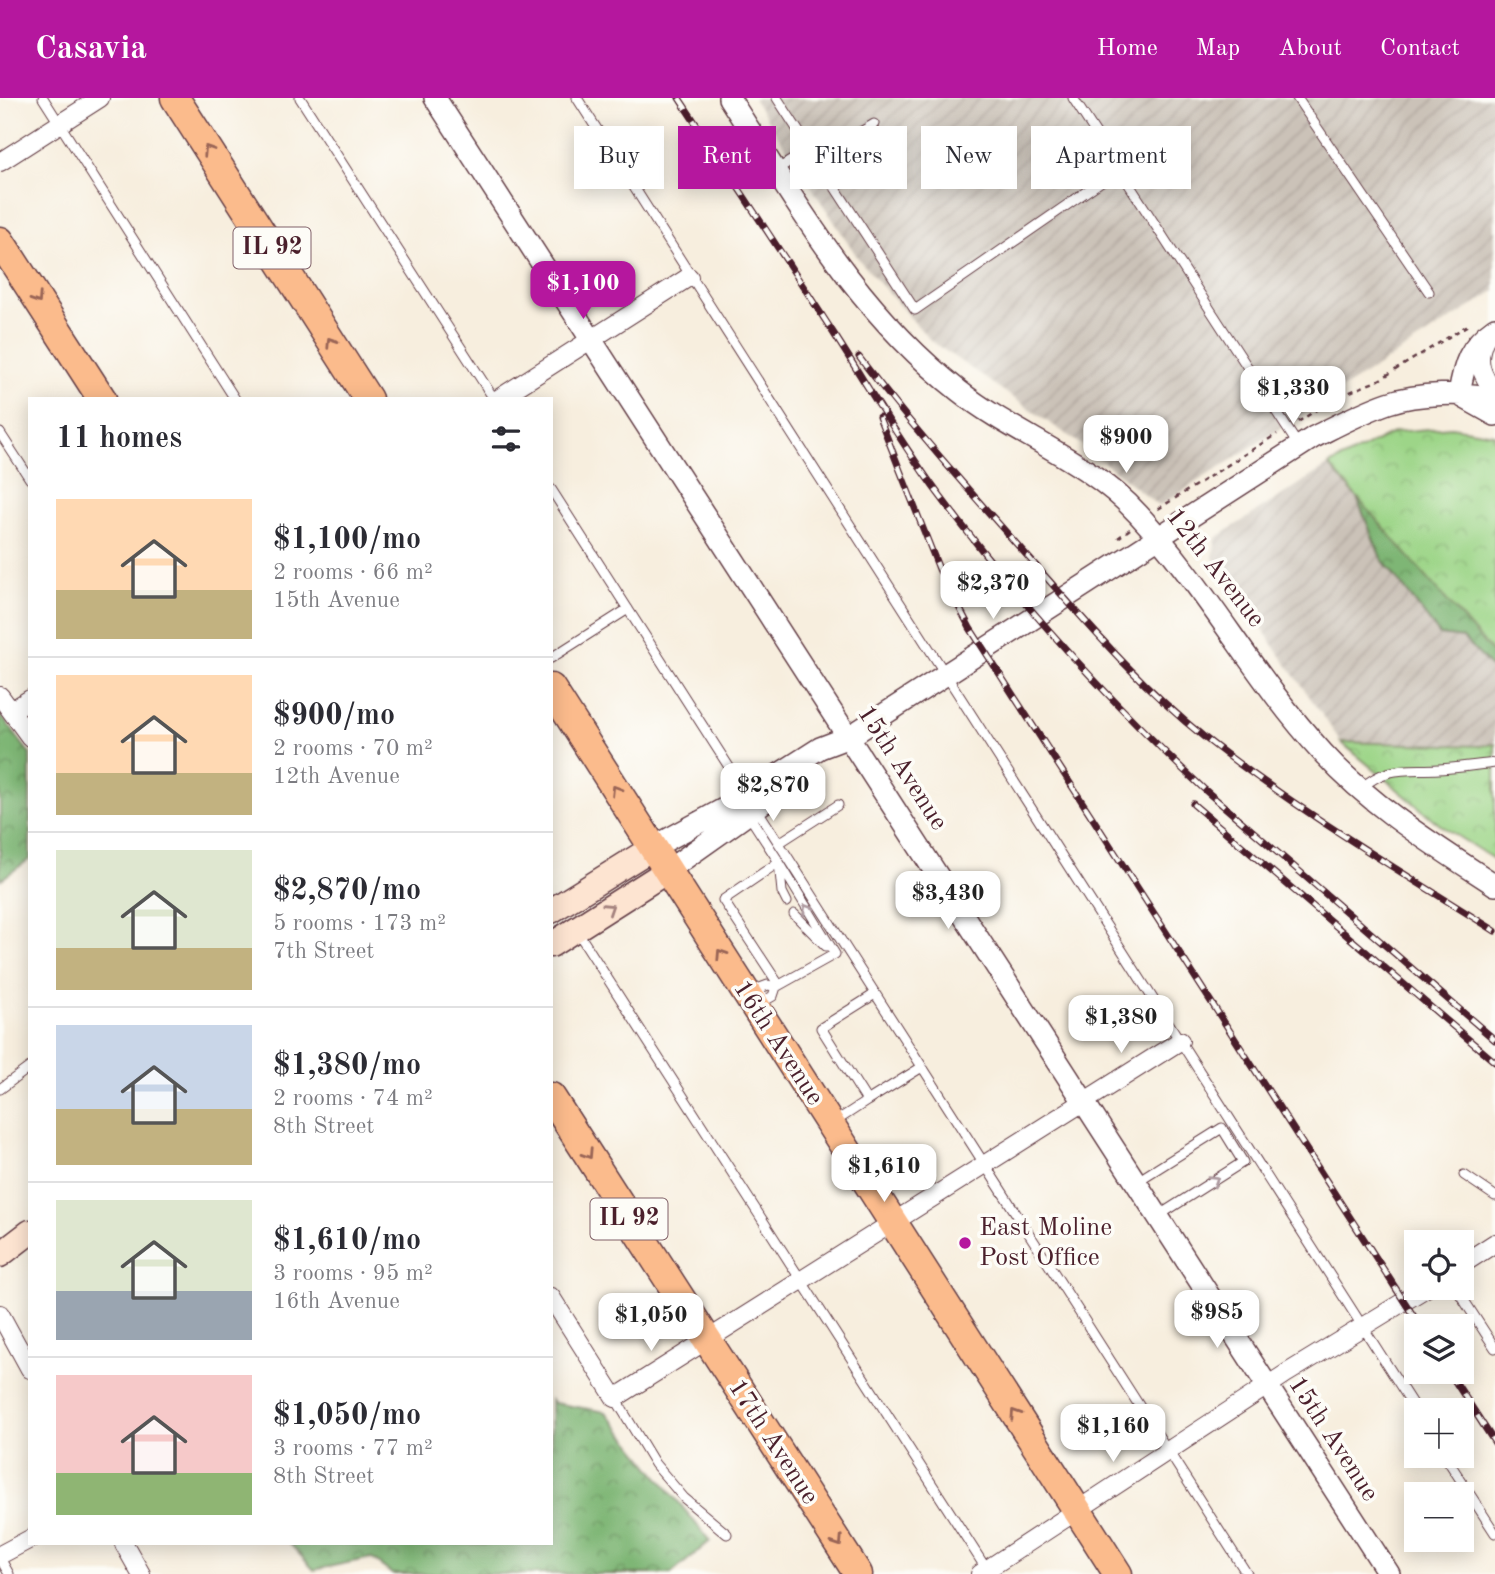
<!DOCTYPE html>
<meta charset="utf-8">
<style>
:root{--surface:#fff;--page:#f2f2f3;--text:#2b2b33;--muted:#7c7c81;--line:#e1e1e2;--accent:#b5179e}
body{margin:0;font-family:"Old Standard TT",serif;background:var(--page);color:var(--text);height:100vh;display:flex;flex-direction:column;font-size:26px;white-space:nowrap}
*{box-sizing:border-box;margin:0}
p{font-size:23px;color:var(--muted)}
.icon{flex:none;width:38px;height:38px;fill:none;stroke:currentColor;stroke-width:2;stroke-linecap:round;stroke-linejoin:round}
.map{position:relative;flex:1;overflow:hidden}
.sheet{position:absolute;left:28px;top:299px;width:525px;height:1148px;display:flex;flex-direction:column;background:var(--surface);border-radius:0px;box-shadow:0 4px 18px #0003}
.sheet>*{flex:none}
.top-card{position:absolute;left:574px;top:28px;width:665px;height:63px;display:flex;gap:14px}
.tools{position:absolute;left:1404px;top:1132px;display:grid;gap:14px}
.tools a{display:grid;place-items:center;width:70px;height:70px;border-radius:0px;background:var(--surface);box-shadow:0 4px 18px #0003;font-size:35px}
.price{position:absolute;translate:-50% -60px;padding:0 16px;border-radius:14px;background:#fff;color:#222;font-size:23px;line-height:46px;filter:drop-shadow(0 2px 4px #0008)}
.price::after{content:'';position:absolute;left:50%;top:42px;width:21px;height:16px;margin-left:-10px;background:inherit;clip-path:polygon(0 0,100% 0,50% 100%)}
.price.active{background:var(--accent);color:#fff}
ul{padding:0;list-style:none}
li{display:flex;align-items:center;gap:21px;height:175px;padding:0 28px}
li+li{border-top:2px solid var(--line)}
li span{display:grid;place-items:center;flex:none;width:196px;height:140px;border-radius:0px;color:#555}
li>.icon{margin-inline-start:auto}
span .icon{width:84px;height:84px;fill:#fffc;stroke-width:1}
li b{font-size:30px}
h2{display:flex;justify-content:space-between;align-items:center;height:84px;padding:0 28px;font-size:30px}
.pill{padding:0 24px;border-radius:0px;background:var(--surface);box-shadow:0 4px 18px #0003;font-size:24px;line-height:63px}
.pill.active{background:var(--accent);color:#fff}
header{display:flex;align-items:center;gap:42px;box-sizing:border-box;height:98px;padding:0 35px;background:var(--accent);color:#fff}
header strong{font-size:33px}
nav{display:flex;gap:38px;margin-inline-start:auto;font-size:24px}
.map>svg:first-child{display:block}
.industrial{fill:url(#industrial-furrows)}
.forest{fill:url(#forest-crowns);stroke:#646a50;stroke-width:2}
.park{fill:url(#park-crowns);stroke:#747a5a;stroke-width:2}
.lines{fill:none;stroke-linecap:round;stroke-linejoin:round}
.service-casing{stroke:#643e46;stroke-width:11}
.minor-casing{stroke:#643e46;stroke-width:20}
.tertiary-casing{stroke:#643e46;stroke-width:24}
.secondary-casing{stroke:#643e46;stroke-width:27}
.primary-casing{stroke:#643e46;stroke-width:31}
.path{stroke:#643e46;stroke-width:2.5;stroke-dasharray:5 5;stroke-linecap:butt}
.service{stroke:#fff;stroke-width:9}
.minor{stroke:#fff;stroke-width:18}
.tertiary{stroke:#fff;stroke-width:21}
.secondary{stroke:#fde4d1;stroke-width:24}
.primary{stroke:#fbbb8c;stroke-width:28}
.rail-casing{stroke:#4a1f2b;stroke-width:7}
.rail{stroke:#fdfcf7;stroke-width:4.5;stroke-dasharray:13;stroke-linecap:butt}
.oneway{stroke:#9a6557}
.oneway2{stroke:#a4827e}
.oneway3{stroke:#ae9aa0}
.poi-dot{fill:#b5179e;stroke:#fdfcf7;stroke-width:2.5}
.labels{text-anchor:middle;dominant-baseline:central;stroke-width:7;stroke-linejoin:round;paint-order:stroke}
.shield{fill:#fdfcf7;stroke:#806168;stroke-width:2}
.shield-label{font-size:24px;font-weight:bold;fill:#4a1f2b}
.street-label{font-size:26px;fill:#4a1f2b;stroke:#fdfcf7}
.poi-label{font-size:26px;fill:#4a1f2b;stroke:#fdfcf7;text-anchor:start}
</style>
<header>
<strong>Casavia</strong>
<nav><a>Home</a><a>Map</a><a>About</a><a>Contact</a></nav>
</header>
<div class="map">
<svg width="1495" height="1476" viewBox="0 0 1495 1476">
<defs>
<pattern id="industrial-furrows" width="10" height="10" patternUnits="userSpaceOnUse" patternTransform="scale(1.75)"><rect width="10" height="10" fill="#cbc2b8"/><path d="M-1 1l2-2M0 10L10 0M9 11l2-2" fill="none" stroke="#b0a69e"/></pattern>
<pattern id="forest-crowns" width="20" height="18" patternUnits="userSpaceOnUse" patternTransform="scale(1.75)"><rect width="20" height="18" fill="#7eb674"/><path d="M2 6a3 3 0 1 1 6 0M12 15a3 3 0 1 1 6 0" fill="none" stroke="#69935f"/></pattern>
<pattern id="park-crowns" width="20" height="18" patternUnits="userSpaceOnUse" patternTransform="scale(1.75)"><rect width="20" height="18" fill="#9dd588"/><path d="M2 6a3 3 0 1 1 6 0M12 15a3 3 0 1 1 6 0" fill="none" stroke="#89b676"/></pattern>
</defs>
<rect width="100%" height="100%" fill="#fdfcf7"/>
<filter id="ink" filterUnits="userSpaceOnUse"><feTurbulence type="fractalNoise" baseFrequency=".0143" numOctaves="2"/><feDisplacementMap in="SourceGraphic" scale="14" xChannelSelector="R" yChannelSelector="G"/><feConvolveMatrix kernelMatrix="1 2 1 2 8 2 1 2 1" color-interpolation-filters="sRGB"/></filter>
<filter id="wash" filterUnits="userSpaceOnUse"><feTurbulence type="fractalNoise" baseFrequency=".00686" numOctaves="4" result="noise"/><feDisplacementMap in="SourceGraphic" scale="28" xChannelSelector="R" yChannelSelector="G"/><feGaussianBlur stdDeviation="1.57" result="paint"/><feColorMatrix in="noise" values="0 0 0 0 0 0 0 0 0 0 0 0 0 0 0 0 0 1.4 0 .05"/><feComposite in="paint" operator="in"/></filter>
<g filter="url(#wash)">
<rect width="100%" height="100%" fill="#f7eede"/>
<path class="industrial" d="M753,0H1495V193L1159,408L1082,347L931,243L860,163Z
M1329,367L1495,558V646L1480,648L1341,644L1213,460L1216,440Z"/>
<path class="forest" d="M1345,370L1495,372V573L1463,540L1440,537L1381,460Z
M0,616L30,656V761L0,782Z
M551,1302L554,1305L606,1314L710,1443L671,1476H392L371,1460L314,1472L290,1446H551Z"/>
<path class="park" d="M1451,329L1495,336V558L1329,367L1395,334Z
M1341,644L1480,648L1495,646V762L1440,727Z"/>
</g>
<g filter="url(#ink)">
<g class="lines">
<g class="service-casing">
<path id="service" d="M43,0L235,301
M300,0L494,301
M577,0L1416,1312
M1073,0L1298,347
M1297,0L1429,194
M874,26L837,48L810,51L915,212L1119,71
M776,72L810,51L777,0
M0,335L30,381
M551,391L747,697
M551,560L628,511
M1360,691C1387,667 1406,673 1439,671C1458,670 1476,667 1495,665
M755,708L1247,1476
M748,716L779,764L782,794L787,804
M779,745L838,707
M794,816L826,848
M577,833L987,1472
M875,896L821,930L867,1003L922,969
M761,898L760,890L768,887L776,889
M759,899L766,902L773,898L776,889L835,856L779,764L723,802L779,887
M0,991L30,969
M833,1025L867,1003
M1464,1077L1495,1098
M1136,1084L1222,1030L1243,1064L1158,1118
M1456,1190L1495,1250
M615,1300L655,1366L684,1400L727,1436
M1445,1358L1495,1435
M0,1460L9,1476"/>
</g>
<g class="minor-casing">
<path id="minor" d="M0,64L100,0
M1485,241C1475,262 1481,277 1495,294
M498,301L689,179
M0,598L30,639
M11,613L30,601
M1461,1167L1495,1145
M551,1199L615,1300L1180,943
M0,1216L30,1271
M124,1446L141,1476
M0,1457L30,1441
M980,1476L1287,1275L1426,1190"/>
</g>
<g class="tertiary-casing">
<path id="tertiary" d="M435,0L1389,1476
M729,0C799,108 856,212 959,293C1016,338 1088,361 1138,416C1207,490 1254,580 1323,655C1372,709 1434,747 1495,787
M1459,296C1464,266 1469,248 1495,230
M1463,299L1495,317
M652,750L731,707L820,650L849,639L1314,339C1338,327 1362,314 1388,305C1417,295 1465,294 1495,300
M667,773L801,678"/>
</g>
<g class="secondary-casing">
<path id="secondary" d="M551,813L652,750
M551,847L667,773
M0,1157L30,1134"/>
</g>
<g class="primary-casing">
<path id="primary" d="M175,0L368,301
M0,143L102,301
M551,590L1118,1476
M551,999L858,1476"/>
</g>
<path class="path" d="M1298,324L1333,301L1379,282L1468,227
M1158,411L1277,336
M1118,440L1130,431"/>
<use href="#service" class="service"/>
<use href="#minor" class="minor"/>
<use href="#tertiary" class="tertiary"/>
<use href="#secondary" class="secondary"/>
<use href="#primary" class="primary"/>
<g class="rail-casing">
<path id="rail" d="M679,0C731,79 784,158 836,239C870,292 902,347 940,398C1019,504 1108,602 1205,692L1495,942
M859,259C912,329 971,395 1030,461C1085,523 1139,587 1204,639C1295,711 1397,771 1495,833
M879,319L939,471L970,530L1420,1228
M1193,706L1495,964
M1449,1274L1495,1345"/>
</g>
<use href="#rail" class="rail"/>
</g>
<defs><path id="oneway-chevron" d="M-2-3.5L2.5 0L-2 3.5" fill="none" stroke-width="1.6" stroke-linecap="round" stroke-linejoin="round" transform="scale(1.75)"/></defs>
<g class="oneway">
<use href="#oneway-chevron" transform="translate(208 52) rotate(-123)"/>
<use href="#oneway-chevron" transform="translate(37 201) rotate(57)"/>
<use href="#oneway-chevron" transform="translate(331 244) rotate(-123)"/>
<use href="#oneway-chevron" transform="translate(616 692) rotate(-122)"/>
<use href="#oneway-chevron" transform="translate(721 856) rotate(-123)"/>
<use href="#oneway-chevron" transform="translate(588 1056) rotate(57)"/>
<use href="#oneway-chevron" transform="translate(1015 1316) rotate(-123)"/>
<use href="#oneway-chevron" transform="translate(838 1444) rotate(57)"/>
</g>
<use class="oneway2" href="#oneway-chevron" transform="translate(609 810) rotate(-33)"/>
<g class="oneway3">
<use href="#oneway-chevron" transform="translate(807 811) rotate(-122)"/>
<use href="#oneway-chevron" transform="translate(1214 1082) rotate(-32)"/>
</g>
</g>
<circle class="poi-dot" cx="965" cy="1145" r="7"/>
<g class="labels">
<g class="shield">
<rect x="233.5" y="129.5" width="77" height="41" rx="5"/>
<rect x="590.5" y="1100.5" width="77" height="41" rx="5"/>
</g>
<g class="shield-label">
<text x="272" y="150">IL 92</text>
<text x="629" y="1121">IL 92</text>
</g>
<g class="street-label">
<text transform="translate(1215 470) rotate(52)">12th Avenue</text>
<text transform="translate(902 670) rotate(57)">15th Avenue</text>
<text transform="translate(778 945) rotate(57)">16th Avenue</text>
<text transform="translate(1333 1341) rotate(57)">15th Avenue</text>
<text transform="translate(773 1344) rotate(57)">17th Avenue</text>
</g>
<g class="poi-label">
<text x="979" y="1130">East Moline<tspan x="979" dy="30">Post Office</tspan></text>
</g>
</g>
</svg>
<div class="tools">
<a><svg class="icon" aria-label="locate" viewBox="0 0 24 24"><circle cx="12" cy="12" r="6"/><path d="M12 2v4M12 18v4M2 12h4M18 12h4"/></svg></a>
<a><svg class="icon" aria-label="layers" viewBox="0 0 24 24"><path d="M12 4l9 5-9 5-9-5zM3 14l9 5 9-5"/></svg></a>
<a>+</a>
<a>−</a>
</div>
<b class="price active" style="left:583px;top:223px">$1,100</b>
<b class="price" style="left:1293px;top:328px">$1,330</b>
<b class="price" style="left:1126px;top:377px">$900</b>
<b class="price" style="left:993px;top:523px">$2,370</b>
<b class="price" style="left:773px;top:725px">$2,870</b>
<b class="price" style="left:948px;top:833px">$3,430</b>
<b class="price" style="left:1121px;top:957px">$1,380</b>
<b class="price" style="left:884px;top:1106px">$1,610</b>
<b class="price" style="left:1217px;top:1252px">$985</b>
<b class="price" style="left:651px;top:1255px">$1,050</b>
<b class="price" style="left:1113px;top:1366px">$1,160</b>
<div class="top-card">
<a class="pill">Buy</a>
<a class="pill active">Rent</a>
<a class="pill">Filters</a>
<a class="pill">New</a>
<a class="pill">Apartment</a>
</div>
<section class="sheet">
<h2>11 homes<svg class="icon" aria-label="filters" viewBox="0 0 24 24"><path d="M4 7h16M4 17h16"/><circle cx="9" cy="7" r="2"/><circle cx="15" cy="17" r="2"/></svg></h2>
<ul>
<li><span style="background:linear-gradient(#ffd9b3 65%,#c2b280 0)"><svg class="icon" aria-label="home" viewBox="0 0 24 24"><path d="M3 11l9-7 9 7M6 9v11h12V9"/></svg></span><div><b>$1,100/mo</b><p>2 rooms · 66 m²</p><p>15th Avenue</p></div></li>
<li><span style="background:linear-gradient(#ffd9b3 70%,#c2b280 0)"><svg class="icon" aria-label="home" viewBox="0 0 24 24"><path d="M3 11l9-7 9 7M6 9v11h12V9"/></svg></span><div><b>$900/mo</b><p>2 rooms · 70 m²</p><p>12th Avenue</p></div></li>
<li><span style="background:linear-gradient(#dfe7d0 70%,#c2b280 0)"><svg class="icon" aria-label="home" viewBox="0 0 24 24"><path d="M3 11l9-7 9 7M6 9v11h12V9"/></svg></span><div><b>$2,870/mo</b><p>5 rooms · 173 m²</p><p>7th Street</p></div></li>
<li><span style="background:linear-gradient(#c9d6e8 60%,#c2b280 0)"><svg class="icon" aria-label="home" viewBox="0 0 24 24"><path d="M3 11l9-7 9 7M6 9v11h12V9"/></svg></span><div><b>$1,380/mo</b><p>2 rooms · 74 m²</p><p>8th Street</p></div></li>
<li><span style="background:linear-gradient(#dfe7d0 65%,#9aa5b1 0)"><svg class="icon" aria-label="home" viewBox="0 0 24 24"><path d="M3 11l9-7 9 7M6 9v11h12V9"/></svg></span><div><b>$1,610/mo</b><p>3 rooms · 95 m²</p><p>16th Avenue</p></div></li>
<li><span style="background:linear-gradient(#f6c9c9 70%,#8fb573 0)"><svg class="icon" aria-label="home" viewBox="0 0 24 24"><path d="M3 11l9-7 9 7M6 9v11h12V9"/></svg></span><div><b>$1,050/mo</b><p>3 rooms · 77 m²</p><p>8th Street</p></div></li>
</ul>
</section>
</div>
